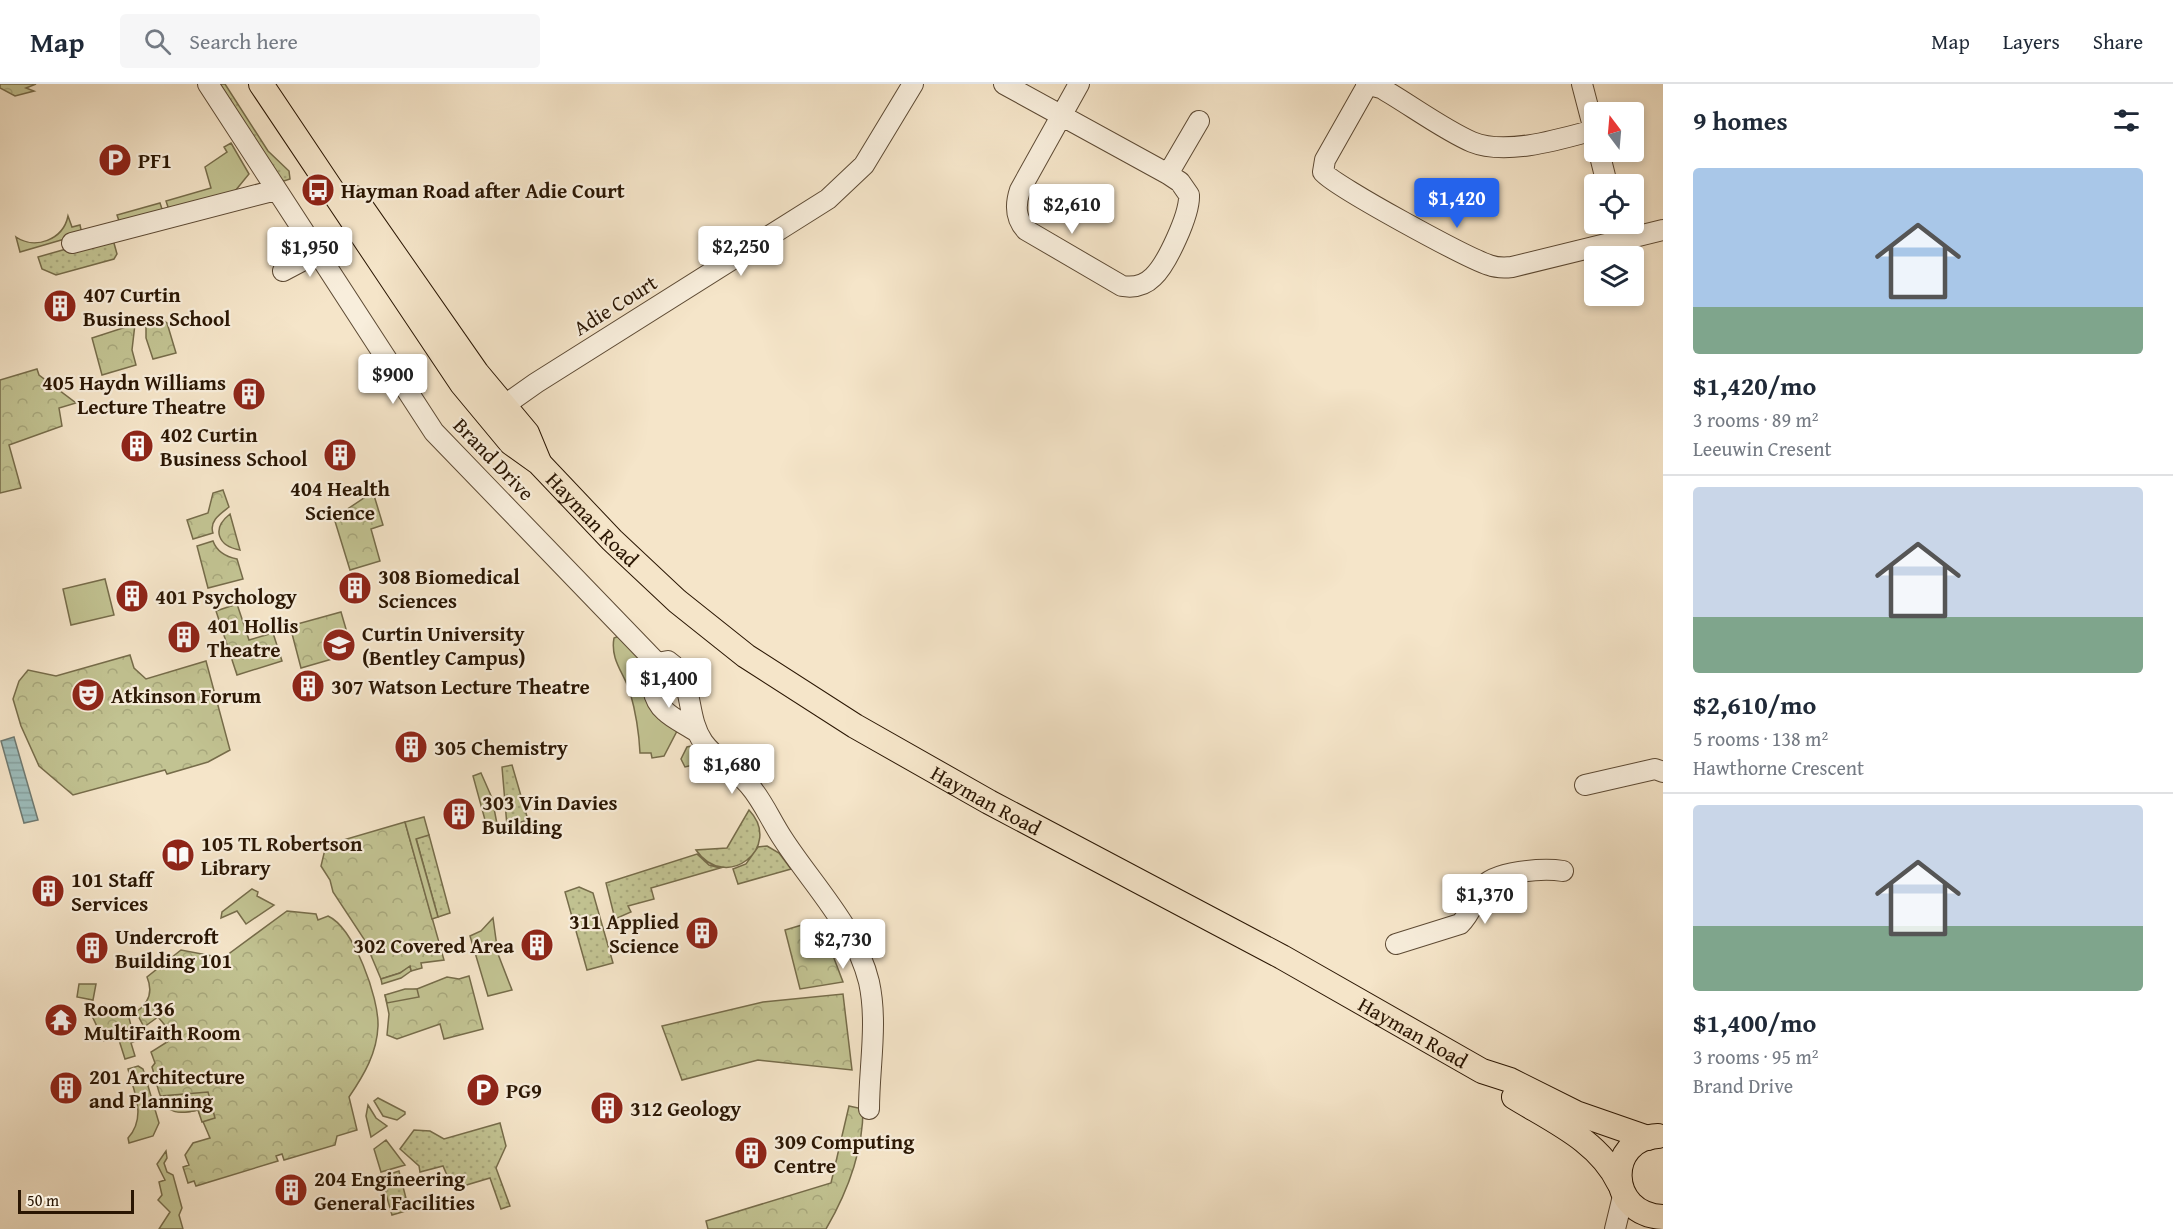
<!DOCTYPE html>
<meta charset="utf-8">
<style>
:root{--surface:#fff;--page:#f6f6f7;--text:#1f2937;--muted:#747a83;--line:#e0e1e3;--accent:#2563eb}
body{margin:0;font-family:"Gentium Book Plus",serif;background:var(--page);color:var(--text);height:100vh;display:flex;flex-direction:column;font-size:22px;white-space:nowrap}
*{box-sizing:border-box;margin:0}
p{font-size:20px;color:var(--muted)}
.icon{flex:none;width:33px;height:33px;fill:none;stroke:currentColor;stroke-width:2;stroke-linecap:round;stroke-linejoin:round}
.map{position:relative;flex:1;overflow:hidden}
.panel{display:flex;flex-direction:column;background:var(--surface);width:510px}
.panel>*{flex:none}
.needle{width:39px;rotate:344deg}
.tools{position:absolute;left:1584px;top:18px;display:grid;gap:12px}
.tools a{display:grid;place-items:center;width:60px;height:60px;border-radius:6px;background:var(--surface);box-shadow:0 3px 9px #0003;font-size:30px}
.scale{position:absolute;left:18px;bottom:15px;width:116px;box-sizing:border-box;padding-left:6px;border:3px solid #2a1603;border-top:0;font-size:16px;line-height:21px;white-space:nowrap;color:#2a1603;-webkit-text-stroke:4px #f8eedc;paint-order:stroke}
.price{position:absolute;translate:-50% -51px;padding:0 14px;border-radius:6px;background:#fff;color:#222;font-size:20px;line-height:39px;filter:drop-shadow(0 2px 3px #0008)}
.price::after{content:'';position:absolute;left:50%;top:36px;width:18px;height:14px;margin-left:-9px;background:inherit;clip-path:polygon(0 0,100% 0,50% 100%)}
.price.on{background:var(--accent);color:#fff}
ul{padding:0;list-style:none}
li{display:grid;align-content:center;gap:12px;height:318px;padding:0 30px}
li+li{border-top:2px solid var(--line)}
li span{display:grid;place-items:center;height:186px;border-radius:6px;color:#555}
li>.icon{margin-inline-start:auto}
span .icon{width:108px;height:108px;fill:#fffc;stroke-width:1}
li b{font-size:26px}
h2{display:flex;justify-content:space-between;align-items:center;height:72px;padding:0 30px;font-size:26px}
header{display:flex;align-items:center;gap:36px;box-sizing:border-box;height:84px;padding:0 30px;background:var(--surface);border-bottom:2px solid var(--line)}
header strong{font-size:28px}
nav{display:flex;gap:33px;margin-inline-start:auto;font-size:21px}
.search{width:420px;height:54px;background:var(--page);display:flex;align-items:center;gap:15px;box-sizing:border-box;padding:0 21px;border-radius:6px;color:var(--muted);font-size:22px}
main{display:flex;flex:1;min-height:0}
.map>svg:first-child{display:block}
.grass{fill:url(#grass-dots);stroke:#766c4a;stroke-width:1.5}
.forest{fill:url(#forest-crowns);stroke:#766c4a;stroke-width:1.5}
.garden{fill:#c2c392;stroke:#766c4a;stroke-width:1.5}
.water{fill:url(#water-rules);stroke:#6f7a72;stroke-width:1.5}
.lines{fill:none;stroke-linecap:round;stroke-linejoin:round}
.minor-casing{stroke:#5d4a34;stroke-width:22}
.major-casing{stroke:#2a1603;stroke-width:26}
.minor{stroke:#f8eedc;stroke-width:20}
.major{stroke:#f5e5c9;stroke-width:24}
.labels{text-anchor:middle;dominant-baseline:central;stroke-width:4.5;stroke-linejoin:round;paint-order:stroke}
.poi-label{font-size:21px;font-weight:bold;fill:#2a1603;stroke:#f8eedc;text-anchor:start}
.street-label{font-size:21px;fill:#2a1603;stroke:#f8eedc}
</style>
<header>
<strong>Map</strong>
<div class="search"><svg class="icon" aria-label="search" viewBox="0 0 24 24"><circle cx="10" cy="10" r="6"/><path d="M15 15l6 6"/></svg>Search here</div>
<nav><a>Map</a><a>Layers</a><a>Share</a></nav>
</header>
<main>
<div class="map">
<svg width="1663" height="1145" viewBox="0 0 1663 1145">
<defs>
<pattern id="grass-dots" width="8" height="8" patternUnits="userSpaceOnUse" patternTransform="scale(1.5)"><rect width="8" height="8" fill="#c2c392"/><path d="M2 2h.1M6 6h.1" fill="none" stroke="#a7a77c" stroke-width="1.8" stroke-linecap="round"/></pattern>
<pattern id="forest-crowns" width="20" height="18" patternUnits="userSpaceOnUse" patternTransform="scale(1.5)"><rect width="20" height="18" fill="#c2c392"/><path d="M2 6a3 3 0 1 1 6 0M12 15a3 3 0 1 1 6 0" fill="none" stroke="#a7a77c"/></pattern>
<pattern id="water-rules" width="6" height="5" patternUnits="userSpaceOnUse" patternTransform="scale(1.5)"><rect width="6" height="5" fill="#9dbdbc"/><path d="M0 2.5h6" fill="none" stroke="#87a2a0"/></pattern>
</defs>
<rect width="100%" height="100%" fill="#f5e5c9"/>
<filter id="stains"><feTurbulence type="fractalNoise" baseFrequency=".00333" numOctaves="4"/><feColorMatrix values="0 0 0 0 .2 0 0 0 0 .09 0 0 0 0 .02 0 0 0 .5 -.17"/></filter>
<radialGradient id="worn" r=".72"><stop offset=".6" stop-color="#630" stop-opacity="0"/><stop offset="1" stop-color="#630" stop-opacity=".3"/></radialGradient>
<path class="grass" d="M220,0H225L268,67L289,87L290,95L284,97L280,95Z
M112,152L117,170L114,175L56,191L42,185L38,173Z
M512,681L528,736L507,742L502,683Z
M749,726C784,763 726,809 696,766L727,764Z
M429,751L450,829L438,833L416,754Z
M767,762L779,769L791,785L738,800L733,785L746,780L758,763Z
M697,770L709,781L720,784L651,804L654,815L628,822L631,828L615,835L606,799Z
M579,803L593,809L613,879L587,886L565,808Z
M500,1039L506,1062L496,1084L510,1122L501,1125L490,1094L453,1105L443,1082L420,1088L419,1082L400,1065L414,1046L430,1047L444,1055Z
M399,1087L409,1126L392,1131L381,1093Z"/>
<path class="forest" d="M0,0H36L26,4L34,7L15,12L0,4Z
M163,236L167,239L176,269L153,275L146,254V242Z
M135,240L132,266L136,281L102,291L92,254Z
M37,285L39,291L76,319L59,324L62,342L9,361L21,404L0,409V296Z
M223,406L229,423C220,430 209,437 213,449L193,455L187,436L208,429L213,409Z
M373,408L383,441L371,445L380,477L350,486L334,434Z
M230,430L240,466C218,462 211,445 230,430Z
M213,457C217,468 227,473 237,475L243,495L208,504L197,462Z
M237,520L249,556L273,549L282,577L237,591L216,527Z
M341,528L353,569L301,584L290,542Z
M130,571L134,584L146,595L206,577L230,666L208,678L167,690L165,686L73,711L39,682L21,642L13,615L19,597L28,586L56,592Z
M405,738L444,876L421,879L422,884L411,887L410,883L400,889L381,895L364,855L333,808L330,796L321,782L326,761Z
M287,827L316,830L318,836L328,832C354,844 379,914 378,942C377,969 364,991 349,1013L357,1046L337,1052L335,1061L284,1076L282,1070L276,1072L278,1077L196,1102L194,1097L188,1099L183,1083L189,1081L185,1071L193,1059L210,1054L198,1026C160,1035 161,1013 152,983L155,979L151,968L175,953L158,933L144,943L136,928C149,919 153,907 147,893L181,866L223,874Z
M812,838L832,869L843,898L800,905L785,846Z
M469,892L483,945L444,955L440,940L397,955L387,951L389,930L385,911L417,905L447,893L459,895Z
M843,910L852,986L758,976L682,996L662,942L763,918Z
M105,921L115,928L128,930L135,957L131,959L135,972L125,975L118,953L104,957L92,932Z
M849,1022L863,1025C863,1067 847,1109 826,1145H708L706,1137L831,1099Z"/>
<path class="garden" d="M231,59L249,90L235,107L169,126L166,117L211,104L205,83L227,68L224,63Z
M160,119L163,128L120,140L117,131Z
M68,132L72,143L80,141L82,150L20,168L16,153C35,166 63,156 68,132Z
M105,495L114,531L71,541L63,505Z
M619,552L641,574L677,647L664,672L652,674L651,669H640C639,648 636,629 630,608C624,589 610,576 614,554Z
M691,662L699,673L693,681L685,683L681,675L687,663Z
M481,689L492,714L498,745L488,747L473,692Z
M424,733L429,751L416,755L438,833L432,835L405,738Z
M252,805L258,808L257,812L274,821L246,840L237,827L221,834L222,828Z
M493,834L498,870L512,906L488,912L470,852L481,847Z
M410,882L411,887L401,894L382,900L381,895L400,889Z
M79,900H96L93,916L77,913Z
M405,905H417L419,913L387,919L385,911Z
M138,982L143,985L159,1039L153,1052L129,1059L128,1054C147,1033 134,1008 128,985Z
M208,1008L215,1034L202,1038L198,1026C181,1030 166,1031 161,1012Z
M378,1014L405,1028V1030L397,1036L383,1032L374,1017Z
M368,1021L376,1034L387,1042L371,1053L366,1032Z
M386,1056L405,1081L381,1088L374,1065Z
M166,1067L167,1074L164,1079L167,1088L173,1091L182,1124L179,1131L183,1145H159L170,1128L158,1116L162,1111L159,1098L165,1096L157,1080Z"/>
<path class="water" d="M14,653L38,736L24,739L1,657Z"/>
<g class="lines">
<g class="minor-casing">
<path id="minor" d="M208,0L434,348L657,579
M1004,0L1168,90L1180,98L1189,111C1190,130 1167,180 1153,193C1145,201 1134,204 1122,202L1026,146C1015,134 1015,121 1020,106L1079,0
M1366,0L1381,4C1409,20 1444,46 1472,58C1506,72 1561,55 1594,46
M1368,0L1325,76L1323,88C1334,102 1467,174 1489,181C1497,184 1504,184 1512,183L1663,146
M1582,0L1594,46
M1599,68L1607,100
M1168,90L1199,37
M72,159L276,106
M283,187L300,178L315,165
M492,330L536,299L828,115L864,81L913,0
M697,648C687,641 673,635 665,627C653,617 647,592 657,579L668,577C696,596 684,630 703,658C715,675 735,685 749,701C763,717 771,737 783,755C812,800 856,844 869,898C878,939 869,984 869,1025
M1585,701L1655,685L1663,688
M1396,860L1460,840C1471,830 1474,816 1482,804C1493,787 1544,784 1563,787
M1615,1145L1623,1112"/>
</g>
<g class="major-casing">
<g id="major">
<path id="s1" d="M261,0L462,300L511,359L539,379L612,456L677,517L746,572L855,642L989,718L1282,873L1482,987L1510,996L1576,1029L1648,1054"/>
<path d="M355,114L477,289L527,349L539,378"/>
<path d="M1514,1013C1553,1037 1599,1057 1619,1099"/>
<path d="M1658,1052C1606,1054 1606,1131 1663,1133"/>
</g>
</g>
<use href="#minor" class="minor"/>
<use href="#major" class="major"/>
</g>
<defs>
<g id="parking-disc" transform="scale(1.725)"><circle r="9.5" fill="#8f2418" stroke="#f8eedc"/><path d="M-3.5-5.5H1a3.5 3.5 0 0 1 0 7H-1V5.5H-3.5ZM-1-3.4V-.6H.8a1.4 1.4 0 0 0 0-2.8Z" fill="#fff"/></g>
<g id="bus-disc" transform="scale(1.725)"><circle r="9.5" fill="#8f2418" stroke="#f8eedc"/><path d="M-5-6H5V4H4V6H2V4H-2V6H-4V4H-5ZM-3.5-4V0h7V-4ZM-3.5 1.2v1.5H-2V1.2ZM2 1.2v1.5H3.5V1.2Z" fill="#fff"/></g>
<g id="building-disc" transform="scale(1.725)"><circle r="9.5" fill="#8f2418" stroke="#f8eedc"/><path d="M-4-6H4V6H1V3H-1V6H-4ZM-2.5-4.3h1.7v1.8h-1.7ZM.8-4.3h1.7v1.8H.8ZM-2.5-1h1.7V.8h-1.7ZM.8-1h1.7V.8H.8Z" fill="#fff"/></g>
<g id="university-disc" transform="scale(1.725)"><circle r="9.5" fill="#8f2418" stroke="#f8eedc"/><path d="M0-5L7-2L0 1L-7-2ZM-4 1L0 2.5L4 1V4Q0 6-4 4Z" fill="#fff"/></g>
<g id="theatre-disc" transform="scale(1.725)"><circle r="9.5" fill="#8f2418" stroke="#f8eedc"/><path d="M-5-5.5Q0-4 5-5.5V0Q5 5 0 6Q-5 5-5 0ZM-3.3-2.5H-1v1.5H-3.3ZM1-2.5H3.3v1.5H1ZM-2.8 1Q0 5.5 2.8 1Z" fill="#fff"/></g>
<g id="library-disc" transform="scale(1.725)"><circle r="9.5" fill="#8f2418" stroke="#f8eedc"/><path d="M-6-4Q-3-5.5-.7-3.5V5Q-3 3-6 4ZM6-4Q3-5.5 .7-3.5V5Q3 3 6 4Z" fill="#fff"/></g>
<g id="temple-disc" transform="scale(1.725)"><circle r="9.5" fill="#8f2418" stroke="#f8eedc"/><path d="M0-6L5-2H3V0L6.5 2.5H4V6H1.5V3h-3V6H-4V2.5H-6.5L-3 0V-2H-5Z" fill="#fff"/></g>
</defs>
<g fill-rule="evenodd">
<use href="#parking-disc" x="115" y="76"/>
<use href="#bus-disc" x="318" y="106"/>
<use href="#building-disc" x="60" y="222"/>
<use href="#building-disc" x="249" y="310"/>
<use href="#building-disc" x="137" y="362"/>
<use href="#building-disc" x="340" y="371"/>
<use href="#building-disc" x="355" y="504"/>
<use href="#building-disc" x="132" y="512"/>
<use href="#building-disc" x="184" y="553"/>
<use href="#university-disc" x="339" y="561"/>
<use href="#building-disc" x="308" y="602"/>
<use href="#theatre-disc" x="88" y="611"/>
<use href="#building-disc" x="411" y="663"/>
<use href="#building-disc" x="459" y="730"/>
<use href="#library-disc" x="178" y="771"/>
<use href="#building-disc" x="48" y="807"/>
<use href="#building-disc" x="702" y="849"/>
<use href="#building-disc" x="537" y="861"/>
<use href="#building-disc" x="92" y="864"/>
<use href="#temple-disc" x="61" y="936"/>
<use href="#building-disc" x="66" y="1004"/>
<use href="#parking-disc" x="483" y="1006"/>
<use href="#building-disc" x="607" y="1024"/>
<use href="#building-disc" x="751" y="1069"/>
<use href="#building-disc" x="291" y="1106"/>
</g>
<g class="labels">
<g class="poi-label">
<text x="138" y="76">PF1</text>
<text x="341" y="106">Hayman Road after Adie Court</text>
<text x="83" y="210">407 Curtin<tspan x="83" dy="24">Business School</tspan></text>
<text x="226" y="298" text-anchor="end">405 Haydn Williams<tspan x="226" dy="24">Lecture Theatre</tspan></text>
<text x="160" y="350">402 Curtin<tspan x="160" dy="24">Business School</tspan></text>
<text x="340" y="404" text-anchor="middle">404 Health<tspan x="340" dy="24">Science</tspan></text>
<text x="378" y="492">308 Biomedical<tspan x="378" dy="24">Sciences</tspan></text>
<text x="155" y="512">401 Psychology</text>
<text x="207" y="541">401 Hollis<tspan x="207" dy="24">Theatre</tspan></text>
<text x="362" y="549">Curtin University<tspan x="362" dy="24">(Bentley Campus)</tspan></text>
<text x="331" y="602">307 Watson Lecture Theatre</text>
<text x="111" y="611">Atkinson Forum</text>
<text x="434" y="663">305 Chemistry</text>
<text x="482" y="718">303 Vin Davies<tspan x="482" dy="24">Building</tspan></text>
<text x="201" y="759">105 TL Robertson<tspan x="201" dy="24">Library</tspan></text>
<text x="71" y="795">101 Staff<tspan x="71" dy="24">Services</tspan></text>
<text x="679" y="837" text-anchor="end">311 Applied<tspan x="679" dy="24">Science</tspan></text>
<text x="115" y="852">Undercroft<tspan x="115" dy="24">Building 101</tspan></text>
<text x="514" y="861" text-anchor="end">302 Covered Area</text>
<text x="84" y="924">Room 136<tspan x="84" dy="24">MultiFaith Room</tspan></text>
<text x="89" y="992">201 Architecture<tspan x="89" dy="24">and Planning</tspan></text>
<text x="506" y="1006">PG9</text>
<text x="630" y="1024">312 Geology</text>
<text x="774" y="1057">309 Computing<tspan x="774" dy="24">Centre</tspan></text>
<text x="314" y="1094">204 Engineering<tspan x="314" dy="24">General Facilities</tspan></text>
</g>
<g class="street-label">
<text transform="translate(615 221) rotate(-32)">Adie Court</text>
<text transform="translate(494 375) rotate(46)">Brand Drive</text>
<text stroke="none"><textPath href="#s1" startOffset="550">Hayman Road</textPath></text>
<text stroke="none"><textPath href="#s1" startOffset="1036">Hayman Road</textPath></text>
<text stroke="none"><textPath href="#s1" startOffset="1522">Hayman Road</textPath></text>
</g>
</g>
<rect width="100%" height="100%" filter="url(#stains)"/>
<rect width="100%" height="100%" fill="url(#worn)"/>
</svg>
<div class="tools">
<a><svg class="needle" viewBox="-14 -14 28 28"><path d="M0-13l5 13h-10z" fill="#e53935"/><path d="M0 13l5-13h-10z" fill="#747a83"/></svg></a>
<a><svg class="icon" aria-label="locate" viewBox="0 0 24 24"><circle cx="12" cy="12" r="6"/><path d="M12 2v4M12 18v4M2 12h4M18 12h4"/></svg></a>
<a><svg class="icon" aria-label="layers" viewBox="0 0 24 24"><path d="M12 4l9 5-9 5-9-5zM3 14l9 5 9-5"/></svg></a>
</div>
<div class="scale">50 m</div>
<b class="price on" style="left:1457px;top:145px">$1,420</b>
<b class="price" style="left:1072px;top:151px">$2,610</b>
<b class="price" style="left:741px;top:193px">$2,250</b>
<b class="price" style="left:310px;top:194px">$1,950</b>
<b class="price" style="left:393px;top:321px">$900</b>
<b class="price" style="left:669px;top:625px">$1,400</b>
<b class="price" style="left:732px;top:711px">$1,680</b>
<b class="price" style="left:1485px;top:841px">$1,370</b>
<b class="price" style="left:843px;top:886px">$2,730</b>
</div>
<section class="panel">
<h2>9 homes<svg class="icon" aria-label="filters" viewBox="0 0 24 24"><path d="M4 7h16M4 17h16"/><circle cx="9" cy="7" r="2"/><circle cx="15" cy="17" r="2"/></svg></h2>
<ul>
<li><span style="background:linear-gradient(#a9c7e8 75%,#7fa58c 0)"><svg class="icon" aria-label="home" viewBox="0 0 24 24"><path d="M3 11l9-7 9 7M6 9v11h12V9"/></svg></span><div><b>$1,420/mo</b><p>3 rooms · 89 m²</p><p>Leeuwin Cresent</p></div></li>
<li><span style="background:linear-gradient(#c9d6e8 70%,#7fa58c 0)"><svg class="icon" aria-label="home" viewBox="0 0 24 24"><path d="M3 11l9-7 9 7M6 9v11h12V9"/></svg></span><div><b>$2,610/mo</b><p>5 rooms · 138 m²</p><p>Hawthorne Crescent</p></div></li>
<li><span style="background:linear-gradient(#c9d6e8 65%,#7fa58c 0)"><svg class="icon" aria-label="home" viewBox="0 0 24 24"><path d="M3 11l9-7 9 7M6 9v11h12V9"/></svg></span><div><b>$1,400/mo</b><p>3 rooms · 95 m²</p><p>Brand Drive</p></div></li>
</ul>
</section>
</main>
